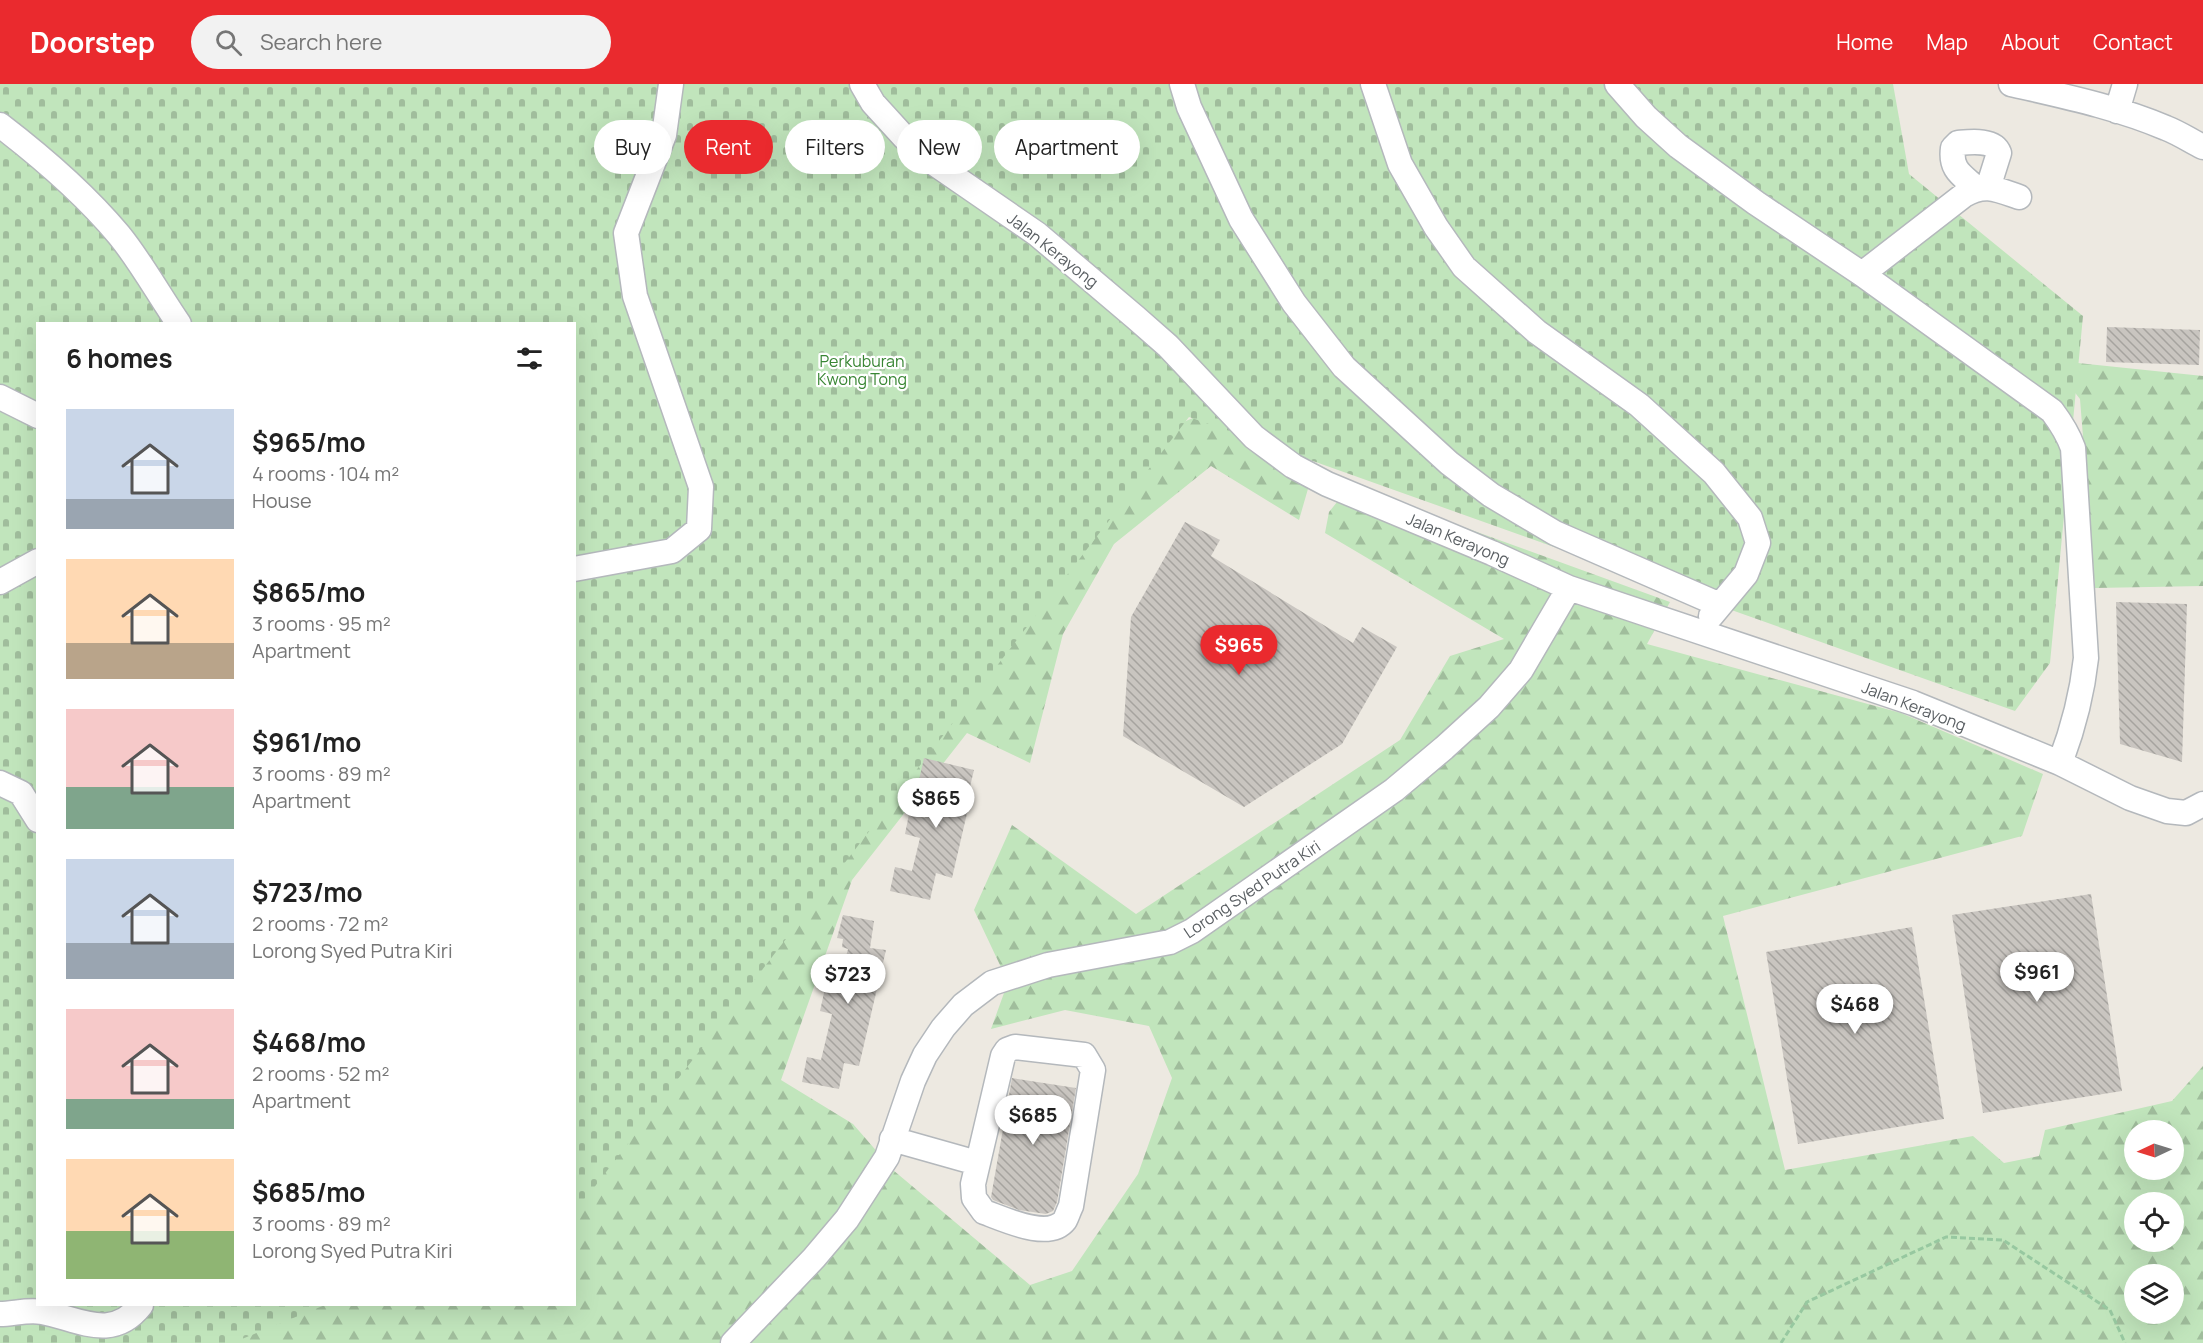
<!DOCTYPE html>
<meta charset="utf-8">
<style>
:root{--surface:#fff;--page:#f2f2f2;--text:#222;--muted:#767676;--accent:#ea2a2e}
body{margin:0;font-family:Manrope,sans-serif;background:var(--page);color:var(--text);height:100vh;display:flex;flex-direction:column;font-size:22px;white-space:nowrap}
*{box-sizing:border-box;margin:0}
p{font-size:20px;color:var(--muted)}
.icon{flex:none;width:33px;height:33px;fill:none;stroke:currentColor;stroke-width:2;stroke-linecap:round;stroke-linejoin:round}
.map{position:relative;flex:1;overflow:hidden}
.details{position:absolute;left:36px;top:238px;width:540px;height:984px;display:flex;flex-direction:column;background:var(--surface);border-radius:0px;box-shadow:0 6px 24px #0002}
.details>*{flex:none}
.banner{position:absolute;left:594px;top:36px;width:570px;height:54px;display:flex;gap:12px}
.needle{width:39px;rotate:266deg}
.buttons{position:absolute;left:2124px;top:1036px;display:grid;gap:12px}
.buttons a{display:grid;place-items:center;width:60px;height:60px;border-radius:50%;background:var(--surface);box-shadow:0 6px 24px #0002;font-size:30px}
.price{position:absolute;translate:-50% -51px;padding:0 14px;border-radius:21px;background:#fff;color:#222;font-size:20px;line-height:39px;filter:drop-shadow(0 2px 3px #0008)}
.price::after{content:'';position:absolute;left:50%;top:36px;width:18px;height:14px;margin-left:-9px;background:inherit;clip-path:polygon(0 0,100% 0,50% 100%)}
.price.on{background:var(--accent);color:#fff}
ul{padding:0;list-style:none}
li{display:flex;align-items:center;gap:18px;height:150px;padding:0 30px}
li span{display:grid;place-items:center;flex:none;width:168px;height:120px;border-radius:0px;color:#555}
li>.icon{margin-inline-start:auto}
span .icon{width:72px;height:72px;fill:#fffc;stroke-width:1}
li b{font-size:26px}
h2{display:flex;justify-content:space-between;align-items:center;height:72px;padding:0 30px;font-size:26px}
.chip{padding:0 21px;border-radius:27px;background:var(--surface);box-shadow:0 6px 24px #0002;font-size:21px;line-height:54px}
.chip.on{background:var(--accent);color:#fff}
header{display:flex;align-items:center;gap:36px;box-sizing:border-box;height:84px;padding:0 30px;background:var(--accent);color:#fff}
header strong{font-size:28px}
nav{display:flex;gap:33px;margin-inline-start:auto;font-size:21px}
.search{width:420px;height:54px;background:var(--page);display:flex;align-items:center;gap:15px;box-sizing:border-box;padding:0 21px;border-radius:33px;color:var(--muted);font-size:22px}
.map>svg:first-child{display:block}
.forest{fill:url(#forest-firs);fill-rule:evenodd}
.cemetery{fill:url(#cemetery-stones)}
.building{fill:url(#building-back-hatch)}
.lines{fill:none;stroke-linecap:round;stroke-linejoin:round}
.minor-casing{stroke:#b4b8bc;stroke-width:27}
.path{stroke:#97c8a0;stroke-width:3;stroke-dasharray:6 3;stroke-linecap:butt}
.minor{stroke:#fff;stroke-width:24}
.labels{text-anchor:middle;dominant-baseline:central;stroke-width:4.5;stroke-linejoin:round;paint-order:stroke}
.street-label{font-size:16px;fill:#595e62;stroke:#fff}
.park-label{font-size:16px;fill:#398634;stroke:#fff}
</style>
<header>
<strong>Doorstep</strong>
<div class="search"><svg class="icon" aria-label="search" viewBox="0 0 24 24"><circle cx="10" cy="10" r="6"/><path d="M15 15l6 6"/></svg>Search here</div>
<nav><a>Home</a><a>Map</a><a>About</a><a>Contact</a></nav>
</header>
<div class="map">
<svg width="2203" height="1259" viewBox="0 0 2203 1259">
<defs>
<pattern id="forest-firs" width="22" height="20" patternUnits="userSpaceOnUse" patternTransform="scale(1.5)"><rect width="22" height="20" fill="#c1e5bc"/><path d="M5 1l3.5 6h-7zM16 11l3.5 6h-7z" fill="#a0bd9c"/></pattern>
<pattern id="cemetery-stones" width="16" height="16" patternUnits="userSpaceOnUse" patternTransform="scale(1.5)"><rect width="16" height="16" fill="#c1e5bc"/><path d="M2 7V4a2 2 0 0 1 4 0v3zM10 15v-3a2 2 0 0 1 4 0v3z" fill="#a0bd9c"/></pattern>
<pattern id="building-back-hatch" width="6" height="6" patternUnits="userSpaceOnUse" patternTransform="scale(1.5)"><rect width="6" height="6" fill="#c9c5c0"/><path d="M-1 5l2 2M0 0l6 6M5-1l2 2" fill="none" stroke="#a6a39f"/></pattern>
</defs>
<rect width="100%" height="100%" fill="#ede9e1"/>
<path class="forest" d="M2049,276L2203,292V502L2095,504L2080,315Z
M1217,323L1314,384L1299,436L1211,382L1114,460L1063,550L1030,679L967,649L852,796L781,996L853,1040L893,1086L1030,1201L1072,1187L1138,1090L1172,994L1149,942L1065,926L991,945L1008,898L974,826L1012,741L1136,830L1400,656L1450,572L1504,555L1325,449L1329,428L1350,402L1670,518L1647,560L1901,629L2043,690L2022,752L1723,832L1785,1086L1973,1052L2004,1079L2039,1072L2045,1046L2172,1017L2203,982V1259H139L190,1221H574L575,896L1157,350ZM2134,1047H2174V1086H2134ZM2134,1119H2174V1158H2134ZM2134,1191H2174V1230H2134Z"/>
<path class="cemetery" d="M0,0H1893L1909,90L2083,232L2050,579L2015,627L1189,333L586,1114L575,1119L574,240H38V1221H325L232,1259H0Z"/>
<path class="building" d="M2107,243L2200,246L2199,281L2106,278Z
M1185,438L1220,456L1211,472L1353,559L1362,543L1397,563L1342,660L1244,723L1123,652L1131,533Z
M2116,518L2187,520L2182,678L2120,660Z
M924,674L974,686L968,711L971,712L952,794L936,789L930,816L890,807L895,783L912,787L920,754L905,750L909,730L925,734L931,707L926,706L927,698L919,696Z
M2091,810L2122,1007L1983,1029L1952,831Z
M843,831L874,837L870,864L886,866L859,982L844,979L839,1005L802,998L807,973L821,976L832,930L820,927L826,900L838,902L848,865L842,863L843,855L837,854Z
M1912,843L1944,1035L1798,1060L1766,868Z
M1012,994L1076,1004L1057,1118L1053,1127L1046,1130L1019,1126L993,1116L991,1113Z"/>
<g class="lines">
<g class="minor-casing">
<path id="minor" d="M862,0L873,19L904,53L931,77L1037,150L1135,233L1168,262L1254,353L1293,382L1327,400L1492,469L1569,504L1913,619L2060,679L2130,714L2167,727L2186,729L2203,720
M1182,0L1189,23L1241,135L1294,219L1344,283L1449,379L1491,411L1555,449L1720,521
M1373,0L1400,80L1436,143L1464,183L1537,248L1639,321L1714,389L1750,434L1758,459L1746,490L1711,532
M1617,0L1646,33L1678,62L1756,119L1862,190L2052,327C2061,339 2068,350 2073,364L2086,574C2082,611 2073,645 2060,679
M2011,0C2063,12 2117,23 2166,44C2179,49 2191,57 2203,63
M2117,27L2125,0
M0,41C43,74 84,109 119,151C141,178 159,211 179,240
M1976,104C1962,91 1950,86 1953,64L1958,59C1970,58 1994,55 1999,69L1988,104
M1862,190L1964,111C1985,99 1996,105 2019,113
M0,313L38,332
M574,485L672,467L699,445L701,403L635,212L626,149L664,51L671,0
M0,498L38,477
M0,699L21,709L38,736
M1015,963L1084,971L1093,986L1071,1122C1069,1126 1067,1132 1065,1136C1049,1157 1004,1135 984,1128L974,1114L973,1100L1003,972L1007,966Z
M892,1055L977,1079
M0,1230C13,1230 29,1225 42,1228C79,1235 112,1258 141,1221
M733,1259L814,1174L847,1135L887,1073L913,997L925,971L943,944L963,921L992,899L1048,881L1170,858L1192,847L1394,706L1444,664L1489,623L1521,586L1569,504"/>
</g>
<path class="path" d="M1781,1259L1807,1218L1946,1153L2003,1156L2110,1226L2125,1259"/>
<use href="#minor" class="minor"/>
</g>
<g class="labels">
<g class="street-label">
<text transform="translate(1053 166) rotate(38)">Jalan Kerayong</text>
<text transform="translate(1458 455) rotate(23)">Jalan Kerayong</text>
<text transform="translate(1914 622) rotate(21)">Jalan Kerayong</text>
<text transform="translate(1252 805) rotate(-34)">Lorong Syed Putra Kiri</text>
</g>
<g class="park-label">
<text x="862" y="277">Perkuburan<tspan x="862" dy="18">Kwong Tong</tspan></text>
</g>
</g>
</svg>
<div class="buttons">
<a><svg class="needle" viewBox="-14 -14 28 28"><path d="M0-13l5 13h-10z" fill="#e53935"/><path d="M0 13l5-13h-10z" fill="#767676"/></svg></a>
<a><svg class="icon" aria-label="locate" viewBox="0 0 24 24"><circle cx="12" cy="12" r="6"/><path d="M12 2v4M12 18v4M2 12h4M18 12h4"/></svg></a>
<a><svg class="icon" aria-label="layers" viewBox="0 0 24 24"><path d="M12 4l9 5-9 5-9-5zM3 14l9 5 9-5"/></svg></a>
</div>
<b class="price on" style="left:1239px;top:592px">$965</b>
<b class="price" style="left:936px;top:745px">$865</b>
<b class="price" style="left:2037px;top:919px">$961</b>
<b class="price" style="left:848px;top:921px">$723</b>
<b class="price" style="left:1855px;top:951px">$468</b>
<b class="price" style="left:1033px;top:1062px">$685</b>
<div class="banner">
<a class="chip">Buy</a>
<a class="chip on">Rent</a>
<a class="chip">Filters</a>
<a class="chip">New</a>
<a class="chip">Apartment</a>
</div>
<section class="details">
<h2>6 homes<svg class="icon" aria-label="filters" viewBox="0 0 24 24"><path d="M4 7h16M4 17h16"/><circle cx="9" cy="7" r="2"/><circle cx="15" cy="17" r="2"/></svg></h2>
<ul>
<li><span style="background:linear-gradient(#c9d6e8 75%,#9aa5b1 0)"><svg class="icon" aria-label="home" viewBox="0 0 24 24"><path d="M3 11l9-7 9 7M6 9v11h12V9"/></svg></span><div><b>$965/mo</b><p>4 rooms · 104 m²</p><p>House</p></div></li>
<li><span style="background:linear-gradient(#ffd9b3 70%,#b9a48a 0)"><svg class="icon" aria-label="home" viewBox="0 0 24 24"><path d="M3 11l9-7 9 7M6 9v11h12V9"/></svg></span><div><b>$865/mo</b><p>3 rooms · 95 m²</p><p>Apartment</p></div></li>
<li><span style="background:linear-gradient(#f6c9c9 65%,#7fa58c 0)"><svg class="icon" aria-label="home" viewBox="0 0 24 24"><path d="M3 11l9-7 9 7M6 9v11h12V9"/></svg></span><div><b>$961/mo</b><p>3 rooms · 89 m²</p><p>Apartment</p></div></li>
<li><span style="background:linear-gradient(#c9d6e8 70%,#9aa5b1 0)"><svg class="icon" aria-label="home" viewBox="0 0 24 24"><path d="M3 11l9-7 9 7M6 9v11h12V9"/></svg></span><div><b>$723/mo</b><p>2 rooms · 72 m²</p><p>Lorong Syed Putra Kiri</p></div></li>
<li><span style="background:linear-gradient(#f6c9c9 75%,#7fa58c 0)"><svg class="icon" aria-label="home" viewBox="0 0 24 24"><path d="M3 11l9-7 9 7M6 9v11h12V9"/></svg></span><div><b>$468/mo</b><p>2 rooms · 52 m²</p><p>Apartment</p></div></li>
<li><span style="background:linear-gradient(#ffd9b3 60%,#8fb573 0)"><svg class="icon" aria-label="home" viewBox="0 0 24 24"><path d="M3 11l9-7 9 7M6 9v11h12V9"/></svg></span><div><b>$685/mo</b><p>3 rooms · 89 m²</p><p>Lorong Syed Putra Kiri</p></div></li>
</ul>
</section>
</div>
